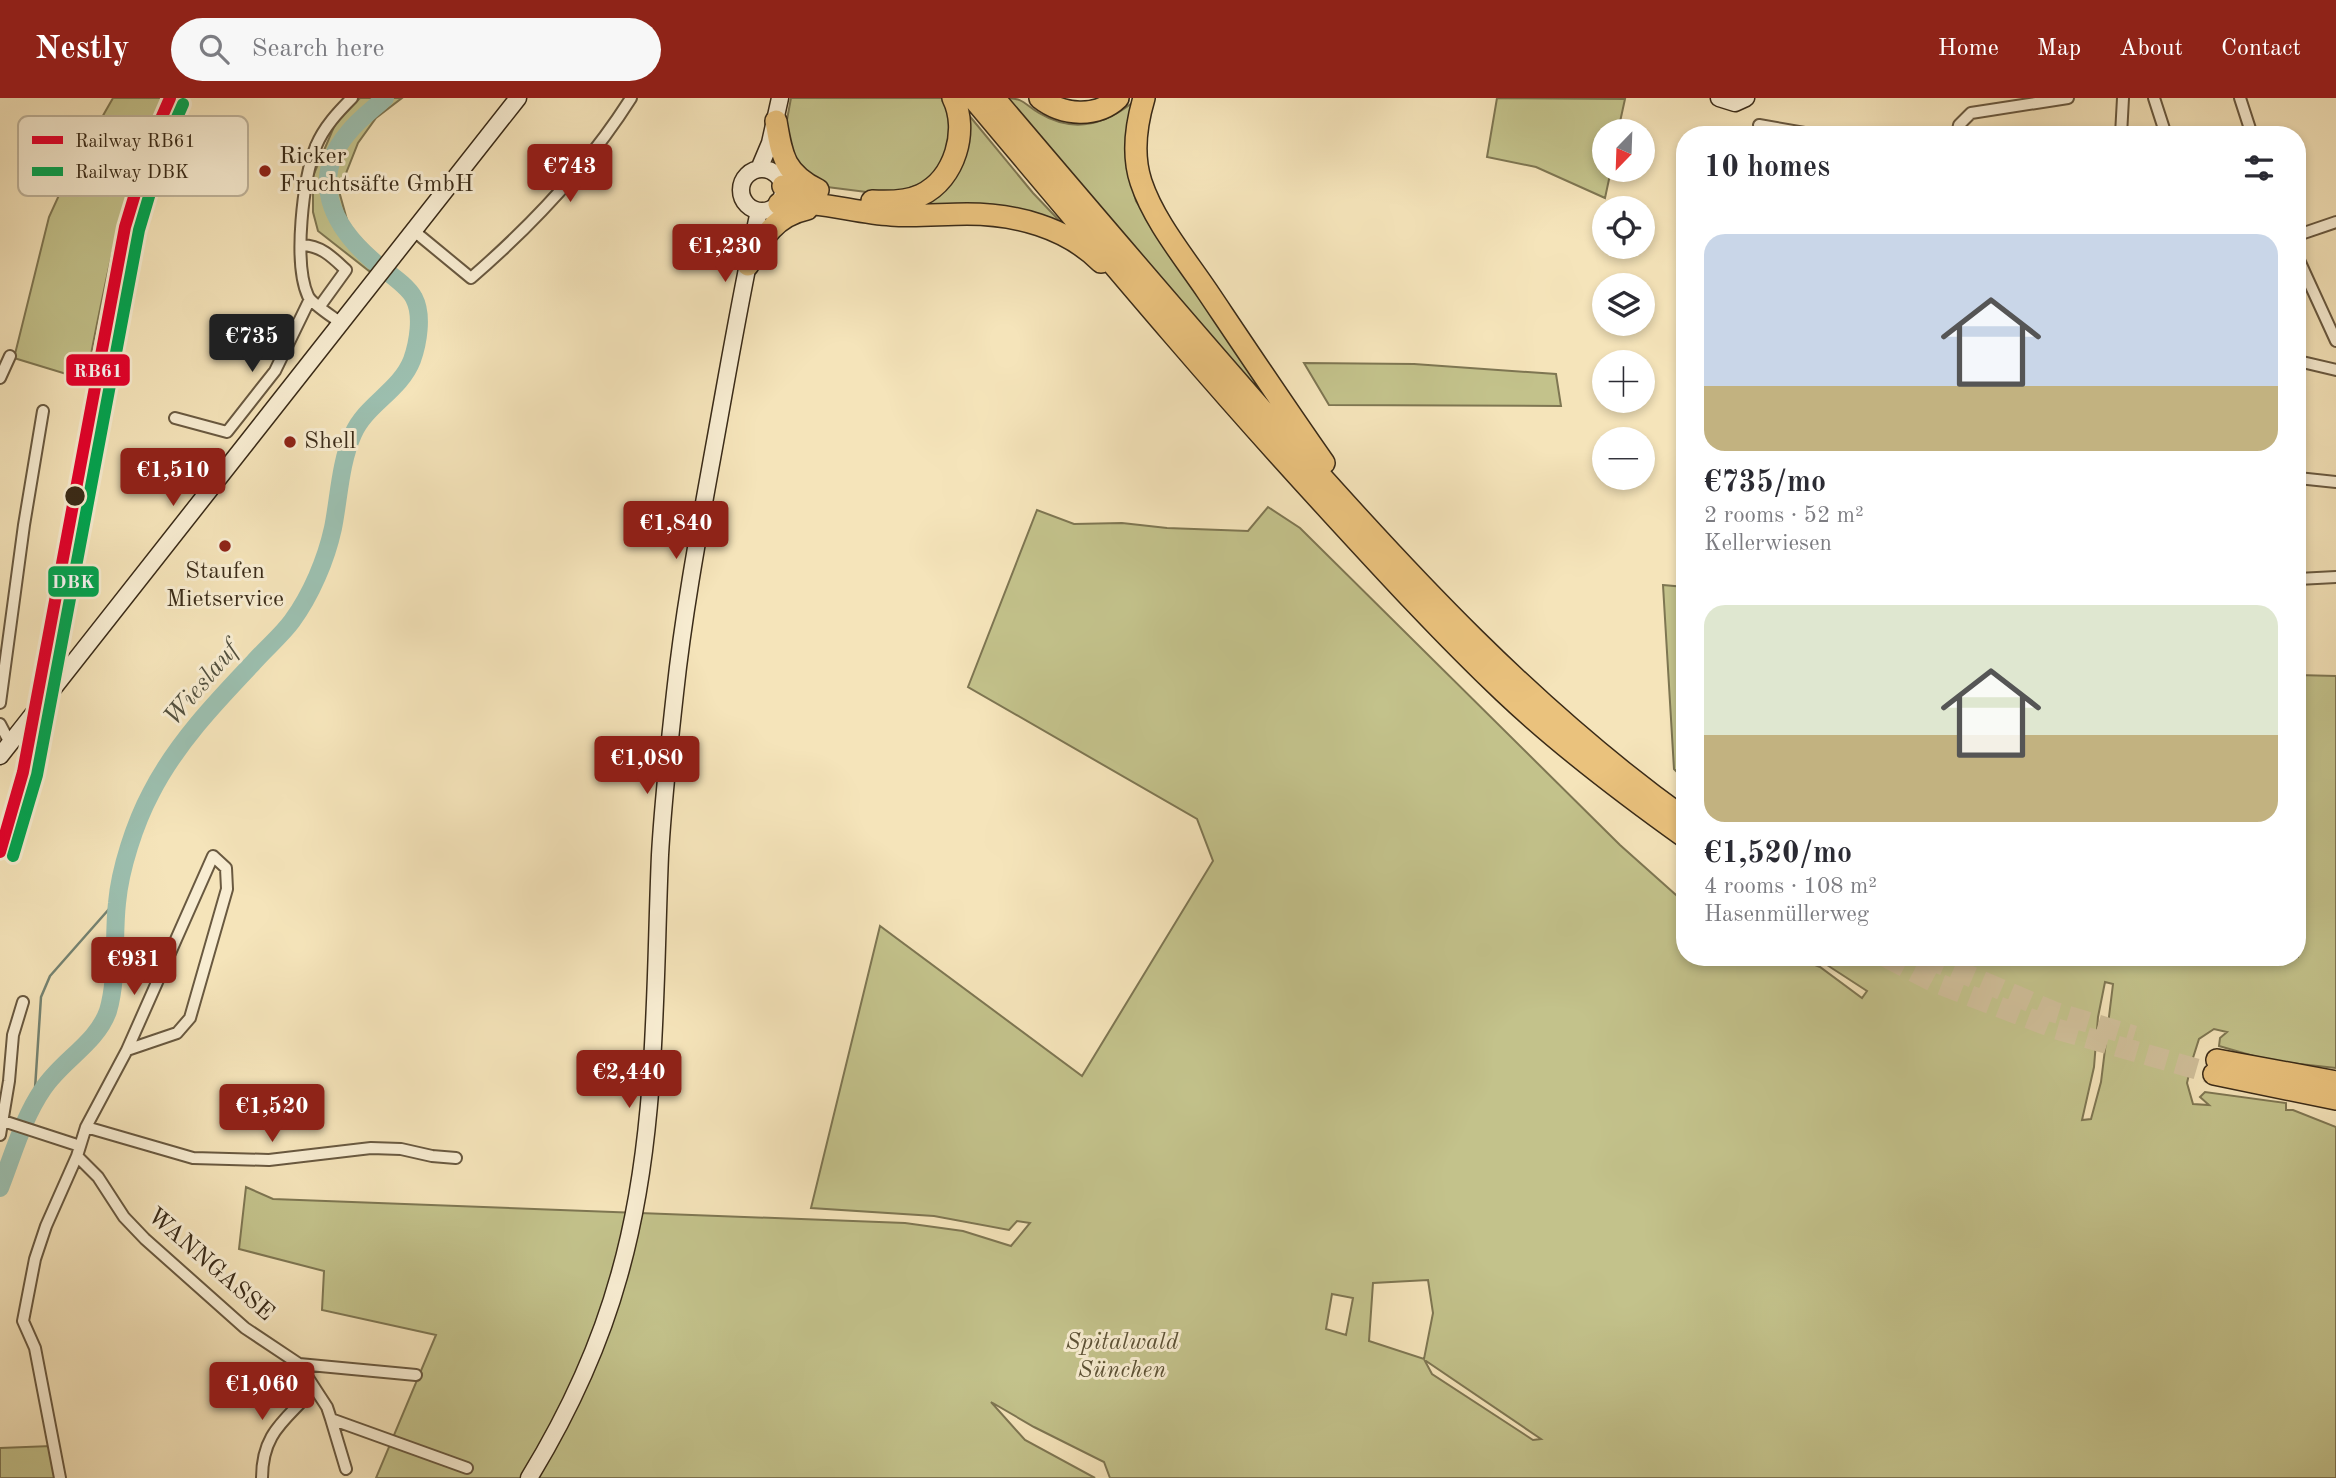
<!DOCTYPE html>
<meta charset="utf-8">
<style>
:root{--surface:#fff;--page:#f7f7f7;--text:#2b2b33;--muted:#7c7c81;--accent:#8f2418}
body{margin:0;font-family:"Old Standard TT",serif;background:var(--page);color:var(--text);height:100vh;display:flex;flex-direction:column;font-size:26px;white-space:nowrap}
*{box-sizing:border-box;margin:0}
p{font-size:23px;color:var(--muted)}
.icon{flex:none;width:38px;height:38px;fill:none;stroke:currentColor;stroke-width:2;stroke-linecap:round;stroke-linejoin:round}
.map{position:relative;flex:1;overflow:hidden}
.sheet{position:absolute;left:1676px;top:28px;width:630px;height:840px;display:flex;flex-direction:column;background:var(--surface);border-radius:28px;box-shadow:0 4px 10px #0003}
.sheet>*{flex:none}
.needle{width:46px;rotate:203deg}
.tools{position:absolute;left:1592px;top:21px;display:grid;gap:14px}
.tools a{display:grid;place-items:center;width:63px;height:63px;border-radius:50%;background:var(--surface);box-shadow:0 4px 10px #0003;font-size:35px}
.price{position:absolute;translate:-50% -60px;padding:0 16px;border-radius:7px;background:var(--accent);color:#fff;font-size:23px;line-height:46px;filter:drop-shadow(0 2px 4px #0008)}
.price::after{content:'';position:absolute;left:50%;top:42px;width:21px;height:16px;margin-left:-10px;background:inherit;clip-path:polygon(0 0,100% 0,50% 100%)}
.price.selected{background:#222;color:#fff}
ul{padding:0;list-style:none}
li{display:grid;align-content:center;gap:14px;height:371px;padding:0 28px}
li span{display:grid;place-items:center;height:217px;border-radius:21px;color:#555}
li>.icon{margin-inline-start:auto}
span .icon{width:126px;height:126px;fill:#fffc;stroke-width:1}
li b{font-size:30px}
h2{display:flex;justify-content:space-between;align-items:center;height:84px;padding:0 28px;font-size:30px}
header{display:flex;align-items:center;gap:42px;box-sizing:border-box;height:98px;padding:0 35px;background:var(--accent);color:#fff}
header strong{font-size:33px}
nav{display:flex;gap:38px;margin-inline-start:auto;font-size:24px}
.search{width:490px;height:63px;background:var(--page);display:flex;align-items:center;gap:18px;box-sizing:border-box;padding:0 24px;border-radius:38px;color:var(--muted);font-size:26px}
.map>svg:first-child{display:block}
.green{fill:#c3c28b;stroke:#7e7652;stroke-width:2;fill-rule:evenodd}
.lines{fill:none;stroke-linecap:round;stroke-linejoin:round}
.stream{stroke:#758473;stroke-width:2.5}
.river{stroke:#9cbfaf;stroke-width:18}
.highway-tunnel{stroke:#d0bf9a;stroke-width:21;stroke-dasharray:21 10;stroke-linecap:butt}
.street-casing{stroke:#695940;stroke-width:14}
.secondary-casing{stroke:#3a2b18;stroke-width:19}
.highway-casing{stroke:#3a2b18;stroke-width:24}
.street{stroke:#f8edd2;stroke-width:10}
.secondary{stroke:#f8edd2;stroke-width:16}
.highway{stroke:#eac27d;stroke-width:21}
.rail-1-casing{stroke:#f8edd2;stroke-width:18}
.rail-2-casing{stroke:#f8edd2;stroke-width:18}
.rail-1{stroke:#e4002b;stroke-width:12}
.rail-2{stroke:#00a651;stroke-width:12}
.poi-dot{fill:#8f2418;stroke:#f8edd2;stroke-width:2.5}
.stop-dot{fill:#3a2b18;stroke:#f8edd2;stroke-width:2.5}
.labels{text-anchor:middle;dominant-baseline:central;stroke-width:6;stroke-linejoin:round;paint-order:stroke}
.poi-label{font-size:24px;fill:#3a2b18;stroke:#f8edd2;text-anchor:start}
.street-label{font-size:24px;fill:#3a2b18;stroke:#f8edd2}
.park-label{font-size:24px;font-style:italic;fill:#5c5135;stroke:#f8edd2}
.water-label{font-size:26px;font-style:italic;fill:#52503e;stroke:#f8edd2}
.key{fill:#f8edd2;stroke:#bfb39a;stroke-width:2}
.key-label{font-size:19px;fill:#3a2b18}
.line-badge{stroke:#f8edd2;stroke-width:2.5}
.badge-label{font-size:19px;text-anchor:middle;font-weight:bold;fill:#fff}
</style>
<header>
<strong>Nestly</strong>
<div class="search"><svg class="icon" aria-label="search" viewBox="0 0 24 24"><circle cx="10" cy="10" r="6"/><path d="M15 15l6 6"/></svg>Search here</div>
<nav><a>Home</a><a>Map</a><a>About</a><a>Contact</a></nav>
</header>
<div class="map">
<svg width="2336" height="1380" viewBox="0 0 2336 1380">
<rect width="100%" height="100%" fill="#f5e4ba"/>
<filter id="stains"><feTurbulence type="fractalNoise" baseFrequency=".00286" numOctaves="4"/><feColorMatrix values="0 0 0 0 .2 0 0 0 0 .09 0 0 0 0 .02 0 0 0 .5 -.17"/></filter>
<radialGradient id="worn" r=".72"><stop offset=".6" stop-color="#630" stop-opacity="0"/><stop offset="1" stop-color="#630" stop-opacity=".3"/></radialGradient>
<path class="green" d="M113,0H163C123,86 104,189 86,282L14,260L49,119L65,84Z
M360,0H402L376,20L358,45L339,93L349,129L379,159L369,173L318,133L313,114V78L336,24Z
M791,0H948L953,39L932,82L890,97L827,89L808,83L784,38Z
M1005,0C1024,0 1024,6 1039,15C1072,35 1104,27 1132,5L1126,63L1136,103L1300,343Z
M1497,0L1625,1L1618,33H1605V72H1611L1605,100L1536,69L1487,59Z
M963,10L1033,95L1075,139L921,108L940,89Z
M1304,265L1414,266L1556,276L1561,308L1329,307Z
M1268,409L1300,430L1620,747L1685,805V859H1795L1820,869L1862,900L1867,893L1827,867L1826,859H2298V577L2336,578V970L2271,963L2219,948L2220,940L2227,934L2214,931L2199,941L2192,963L2187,985L2193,1006L2209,1007L2200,999L2205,994L2286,1005V1012H2293L2336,1029V1380H1110L1104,1364L1034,1329L991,1304L1025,1342L1095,1380H376L436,1237L322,1212L324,1173L239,1151L246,1089L273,1101L905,1125L963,1133L1011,1148L1030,1125L1017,1123L1009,1132L934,1118L811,1110L880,828L1082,978L1213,763L1197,721L968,589L1037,412L1074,426L1122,425L1167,430L1248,433ZM2105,884L2113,886L2101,984L2091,1021L2082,1022L2094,969L2098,919ZM1428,1182L1433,1215L1424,1261L1369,1243L1373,1185ZM1332,1196L1353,1200L1346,1237L1326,1231ZM1425,1263H1426L1541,1341L1533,1342L1432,1276Z
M1663,487L1685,489V682L1674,671Z
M51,1348L58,1380H0V1350Z"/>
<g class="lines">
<path class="stream" d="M34,1006L41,899L50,878L117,802"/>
<path class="river" d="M0,1090C13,1057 23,1020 43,991C61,963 97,945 108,913C118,879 113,840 117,805C120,771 135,725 151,695C176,646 215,605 253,565C265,551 281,538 292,523C311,497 326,462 333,430C339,400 340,365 353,336C366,306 400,293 412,262C418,245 423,217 414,200C407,186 383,172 372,162C332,127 309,81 348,35C358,22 373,11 385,0"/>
<path class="highway-tunnel" d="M1886,859L1934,884L2057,931L2214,976
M1925,859L2054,914L2134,938"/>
<g class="street-casing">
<path id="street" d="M2154,0L2166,37
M2240,0L2252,37
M1759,27L1816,37
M1957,37L1959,27L1971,15L2068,0
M2121,37L2123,0
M414,133L471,180C531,128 588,68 631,0
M2298,137L2336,124
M302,147C322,148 332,159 346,172L320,208
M2298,160L2336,243
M341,225C333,219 312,206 308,198C293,165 303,81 316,48C324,29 338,14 352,0
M2298,263L2336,272
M0,280L10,258
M175,320L227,334L275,273L310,201
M2298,380L2336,384
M2298,481L2336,479
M0,605L24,427L43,313
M0,626L10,645
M9,755L33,662L80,411L88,392
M0,1022L80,1048
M86,1029L193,1060L269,1062L371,1050L401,1051L432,1058L456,1060
M0,1037L9,983L13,937L23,904
M77,1058L98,1079L124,1119L145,1141L245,1230L299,1266L327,1309L331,1321L467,1370
M299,1266L416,1277
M331,1321L346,1371
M60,1380L35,1250L23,1223L35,1161L46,1128L77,1058L86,1029L127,952L213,758L226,770L227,791L190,920L177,935L127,952
M262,1380C262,1333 287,1322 314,1290"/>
</g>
<g class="secondary-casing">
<path id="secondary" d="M1719,0L1735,5L1746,0
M741 92a21 21 0 1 1 42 0a21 21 0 1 1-42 0Z
M759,71L770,45L780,0
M0,658L518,0
M529,1380C568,1316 599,1250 619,1178C658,1042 654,897 660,757C663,703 669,649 675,595C684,511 700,427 715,344C729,267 742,190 759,113"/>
</g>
<g class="highway-casing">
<path id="highway" d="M973,0C1091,140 1208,281 1332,415C1388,476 1444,537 1504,594C1560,647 1622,694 1685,739
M994,0C1090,113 1186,226 1284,337C1407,476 1534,613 1685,721
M1040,0C1063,18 1097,20 1118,0
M1144,0C1136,27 1132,57 1141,84C1154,123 1184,159 1207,193C1246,251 1284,308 1324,365
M776,23C782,58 784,75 818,92
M783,88L801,94L816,96
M872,103C889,104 906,104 921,97C955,81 969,32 953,0
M779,106C817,101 853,115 891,117C916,119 942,116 967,116C1015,116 1066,129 1101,164
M748,167C763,139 775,118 807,111
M2217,962L2336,984
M2214,976L2336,1001"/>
</g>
<use href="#street" class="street"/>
<use href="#secondary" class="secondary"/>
<use href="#highway" class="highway"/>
<g class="rail-1-casing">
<path id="rail-1" d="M0,754L23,674L125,129L150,46L170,0"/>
</g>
<g class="rail-2-casing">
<path id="rail-2" d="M13,758L37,677L139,132L163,51L183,6"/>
</g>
<use href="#rail-1" class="rail-1"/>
<use href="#rail-2" class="rail-2"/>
</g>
<g class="poi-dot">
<circle cx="265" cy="73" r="7"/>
<circle cx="290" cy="344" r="7"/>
<circle cx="225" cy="448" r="7"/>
</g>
<circle class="stop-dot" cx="75" cy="398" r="11"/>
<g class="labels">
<g class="poi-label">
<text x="279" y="59">Ricker<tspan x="279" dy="28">Fruchtsäfte GmbH</tspan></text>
<text x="304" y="344">Shell</text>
<text x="225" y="474" text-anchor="middle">Staufen<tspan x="225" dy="28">Mietservice</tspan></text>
</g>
<g class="street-label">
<text transform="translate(210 1167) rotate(41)">WANNGASSE</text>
</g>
<g class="park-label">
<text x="1122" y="1245">Spitalwald<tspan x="1122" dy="28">Sünchen</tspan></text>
</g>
<g class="water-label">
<text transform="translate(202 586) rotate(-50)">Wieslauf</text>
</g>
</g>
<rect x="18" y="18" width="230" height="80" rx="10" class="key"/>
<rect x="32" y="38" width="31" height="8" fill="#e4002b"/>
<rect x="32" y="69" width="31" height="9" fill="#00a651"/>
<g class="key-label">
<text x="75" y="49">Railway RB61</text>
<text x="75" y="80">Railway DBK</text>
</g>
<g class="line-badge">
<rect x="65" y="255" width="66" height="34" rx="7" fill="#e4002b"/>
<rect x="47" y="467" width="53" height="33" rx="7" fill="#00a651"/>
</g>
<g class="badge-label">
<text x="98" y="279">RB61</text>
<text x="73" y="490">DBK</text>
</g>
<rect width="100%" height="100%" filter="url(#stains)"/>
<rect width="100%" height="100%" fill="url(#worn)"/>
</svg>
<div class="tools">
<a><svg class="needle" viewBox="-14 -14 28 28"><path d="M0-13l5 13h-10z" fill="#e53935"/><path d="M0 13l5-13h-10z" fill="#7c7c81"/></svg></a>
<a><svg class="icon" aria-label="locate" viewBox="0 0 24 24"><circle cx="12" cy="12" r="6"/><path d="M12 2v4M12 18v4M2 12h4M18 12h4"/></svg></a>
<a><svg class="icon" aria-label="layers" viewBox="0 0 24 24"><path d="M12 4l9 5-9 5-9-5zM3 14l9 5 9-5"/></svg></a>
<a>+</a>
<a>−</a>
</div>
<b class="price" style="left:570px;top:106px">€743</b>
<b class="price" style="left:725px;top:186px">€1,230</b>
<b class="price selected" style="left:252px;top:276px">€735</b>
<b class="price" style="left:173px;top:410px">€1,510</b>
<b class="price" style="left:676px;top:463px">€1,840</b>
<b class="price" style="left:647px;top:698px">€1,080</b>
<b class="price" style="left:134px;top:899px">€931</b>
<b class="price" style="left:629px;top:1012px">€2,440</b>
<b class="price" style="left:272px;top:1046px">€1,520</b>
<b class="price" style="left:262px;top:1324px">€1,060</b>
<section class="sheet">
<h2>10 homes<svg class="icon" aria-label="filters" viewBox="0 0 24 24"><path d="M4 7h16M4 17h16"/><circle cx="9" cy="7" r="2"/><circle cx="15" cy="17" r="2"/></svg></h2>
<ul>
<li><span style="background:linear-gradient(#c9d6e8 70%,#c2b280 0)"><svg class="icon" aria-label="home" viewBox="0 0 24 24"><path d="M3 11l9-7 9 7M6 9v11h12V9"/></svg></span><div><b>€735/mo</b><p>2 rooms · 52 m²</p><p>Kellerwiesen</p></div></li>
<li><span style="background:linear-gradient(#dfe7d0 60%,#c2b280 0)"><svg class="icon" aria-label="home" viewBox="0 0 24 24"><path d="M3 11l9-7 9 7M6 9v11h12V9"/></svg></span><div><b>€1,520/mo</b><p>4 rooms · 108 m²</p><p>Hasenmüllerweg</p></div></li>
</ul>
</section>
</div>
